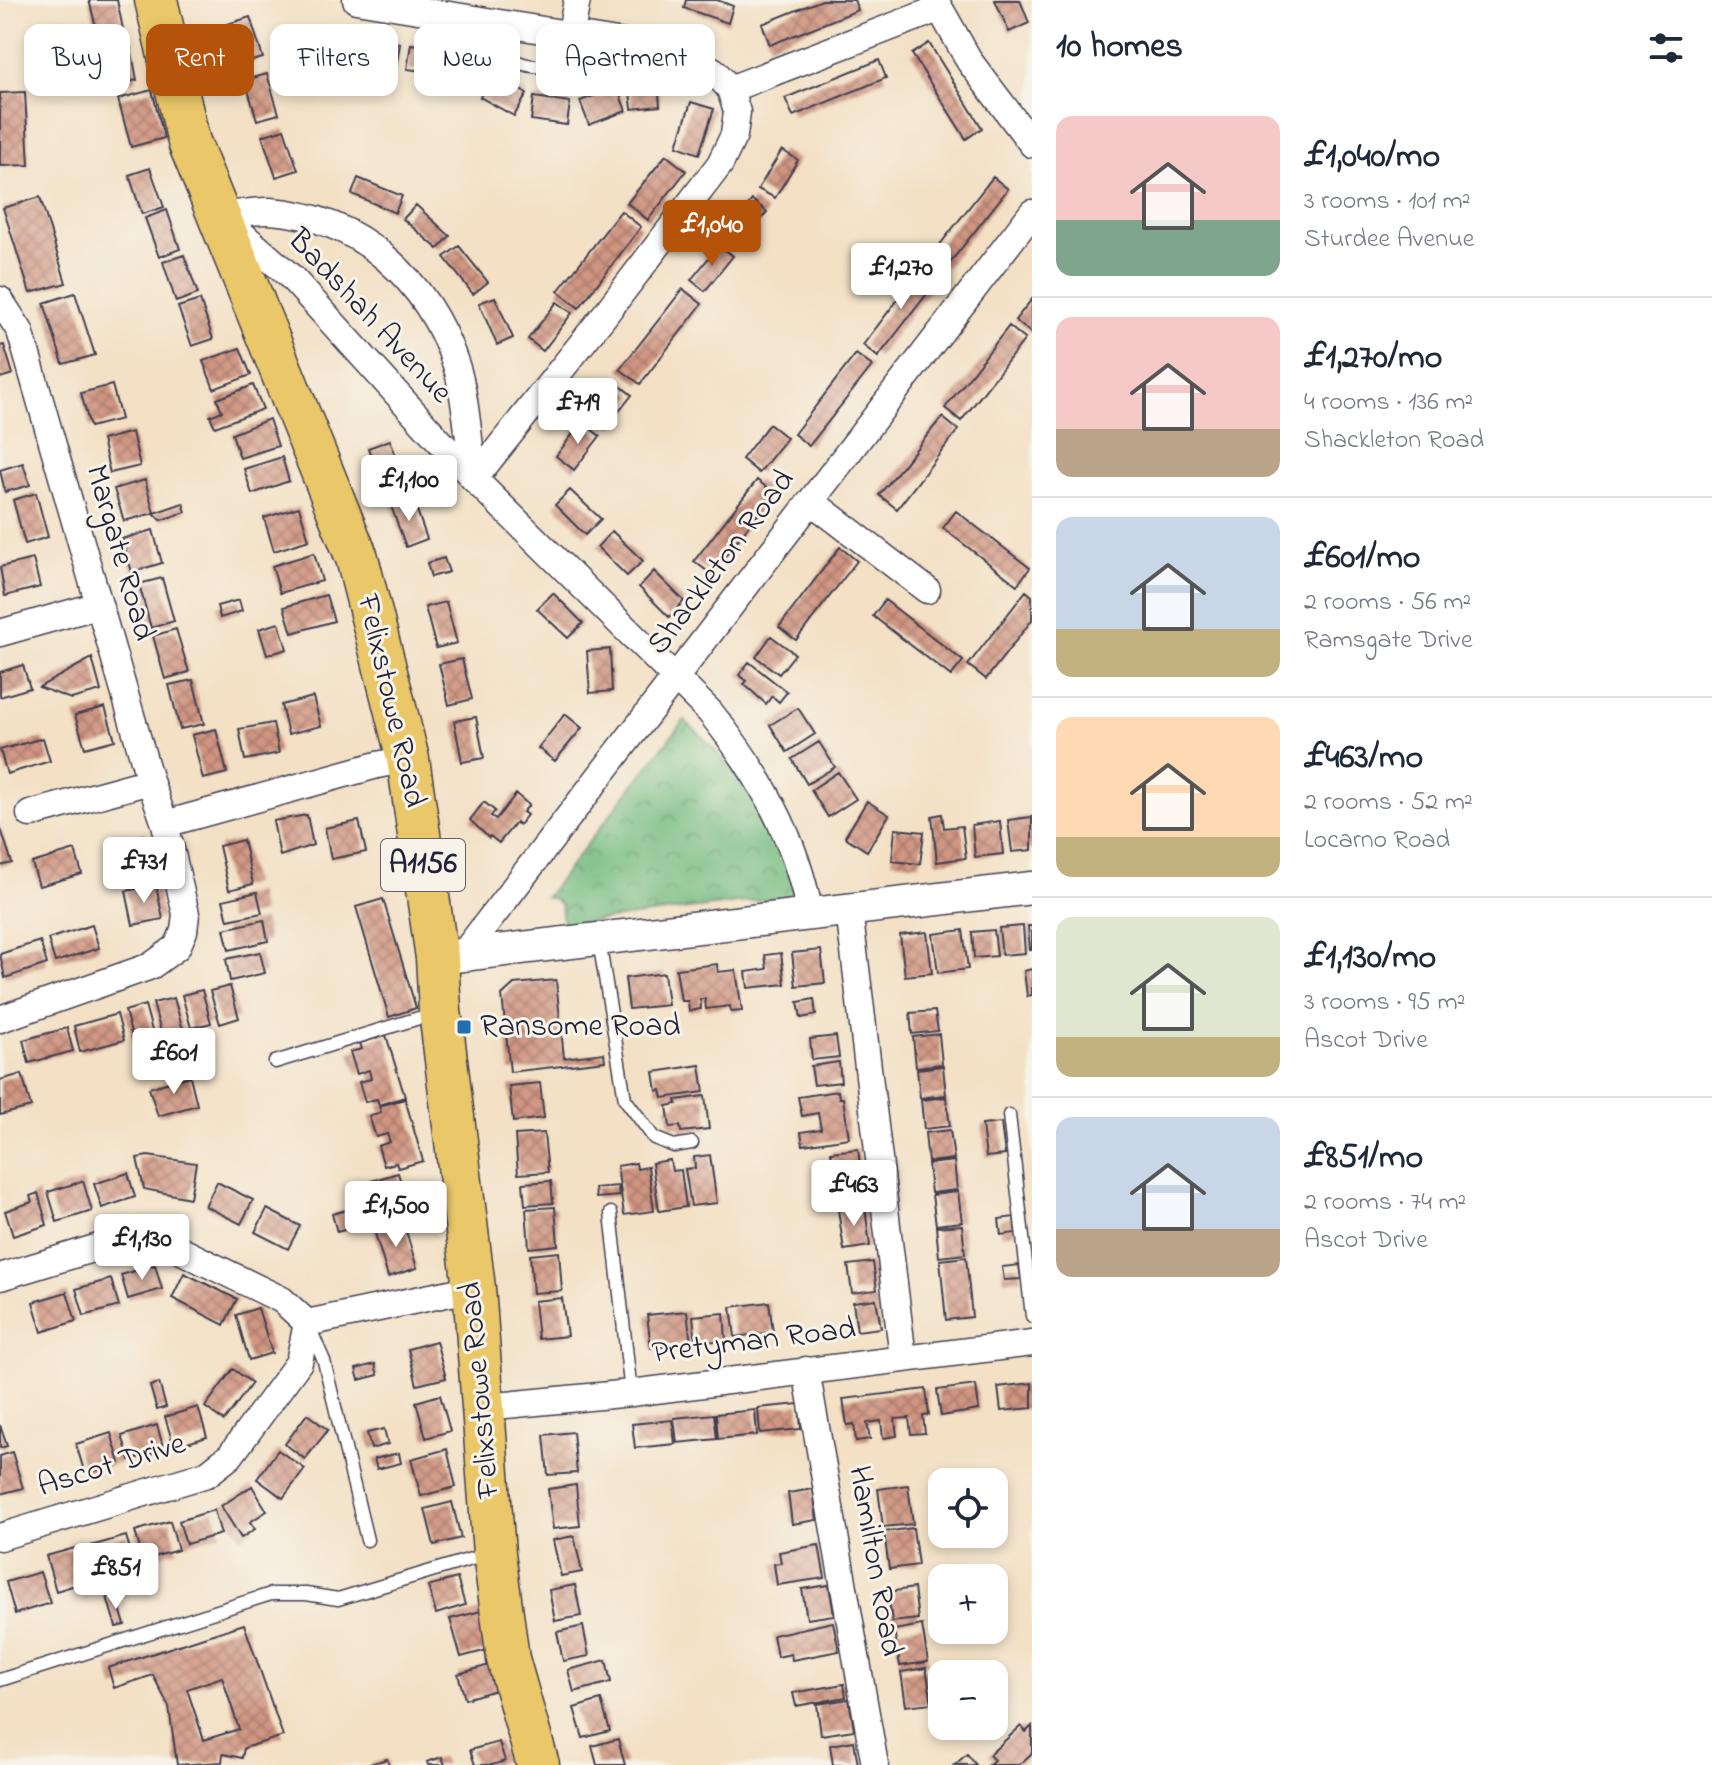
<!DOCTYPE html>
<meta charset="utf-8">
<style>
:root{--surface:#fff;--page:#f6f6f7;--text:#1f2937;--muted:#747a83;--line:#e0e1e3;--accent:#b45309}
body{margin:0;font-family:"Indie Flower",sans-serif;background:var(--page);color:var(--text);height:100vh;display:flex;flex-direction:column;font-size:30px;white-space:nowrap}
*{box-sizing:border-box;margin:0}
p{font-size:26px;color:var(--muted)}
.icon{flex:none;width:44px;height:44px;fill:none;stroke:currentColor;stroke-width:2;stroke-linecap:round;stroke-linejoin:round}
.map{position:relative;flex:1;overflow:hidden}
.details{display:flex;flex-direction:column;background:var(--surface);width:680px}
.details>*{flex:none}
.guide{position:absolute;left:24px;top:24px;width:760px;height:72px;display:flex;gap:16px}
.tools{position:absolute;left:928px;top:1468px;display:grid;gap:16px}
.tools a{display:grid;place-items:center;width:80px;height:80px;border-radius:16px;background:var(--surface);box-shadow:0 4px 12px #0003;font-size:40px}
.price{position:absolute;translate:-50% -68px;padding:0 18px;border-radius:8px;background:#fff;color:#222;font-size:26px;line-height:52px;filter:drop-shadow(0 2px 4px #0008)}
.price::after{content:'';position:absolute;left:50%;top:48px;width:24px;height:18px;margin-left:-12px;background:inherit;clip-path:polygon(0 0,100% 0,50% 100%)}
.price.on{background:var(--accent);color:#fff}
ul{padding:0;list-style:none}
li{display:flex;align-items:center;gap:24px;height:200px;padding:0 24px}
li+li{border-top:2px solid var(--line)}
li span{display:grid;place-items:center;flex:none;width:224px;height:160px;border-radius:16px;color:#555}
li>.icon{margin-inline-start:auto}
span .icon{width:96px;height:96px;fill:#fffc;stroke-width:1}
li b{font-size:34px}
h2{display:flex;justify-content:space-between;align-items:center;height:96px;padding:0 24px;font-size:34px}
.pill{padding:0 28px;border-radius:16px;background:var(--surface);box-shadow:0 4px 12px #0003;font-size:28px;line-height:72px}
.pill.on{background:var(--accent);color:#fff}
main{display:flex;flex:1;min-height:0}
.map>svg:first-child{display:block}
.forest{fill:url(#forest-crowns);stroke:#4b6e5e;stroke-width:2}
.building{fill:url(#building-cross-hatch);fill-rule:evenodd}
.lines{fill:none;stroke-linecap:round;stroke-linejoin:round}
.service-casing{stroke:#413e50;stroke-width:15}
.minor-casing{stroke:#413e50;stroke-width:29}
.tertiary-casing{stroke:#413e50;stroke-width:35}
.primary-casing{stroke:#413e50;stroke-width:45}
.service{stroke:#fff;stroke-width:12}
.minor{stroke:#fff;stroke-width:26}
.tertiary{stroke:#fff;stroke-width:32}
.primary{stroke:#eac769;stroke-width:42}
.poi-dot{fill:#1f6fb2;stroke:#f7f3e8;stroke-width:3}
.labels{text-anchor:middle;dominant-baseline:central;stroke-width:6;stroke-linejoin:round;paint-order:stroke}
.shield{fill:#f7f3e8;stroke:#62616f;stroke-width:2}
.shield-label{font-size:30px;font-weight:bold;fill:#22223b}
.street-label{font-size:32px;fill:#22223b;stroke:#f7f3e8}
.poi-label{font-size:32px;fill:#22223b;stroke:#f7f3e8;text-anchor:start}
</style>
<main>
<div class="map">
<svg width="1032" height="1765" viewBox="0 0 1032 1765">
<defs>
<pattern id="forest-crowns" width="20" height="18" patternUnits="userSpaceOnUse" patternTransform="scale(2)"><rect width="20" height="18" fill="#74bb80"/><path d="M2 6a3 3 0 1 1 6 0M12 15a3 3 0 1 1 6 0" fill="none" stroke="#5f986a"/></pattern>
<pattern id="building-cross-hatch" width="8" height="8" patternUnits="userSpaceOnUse" patternTransform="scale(2)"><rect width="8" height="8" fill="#d19682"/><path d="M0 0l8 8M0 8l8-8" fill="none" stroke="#a97a6c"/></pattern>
</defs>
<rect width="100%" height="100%" fill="#f7f3e8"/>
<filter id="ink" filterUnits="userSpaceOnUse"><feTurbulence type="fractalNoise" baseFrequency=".0125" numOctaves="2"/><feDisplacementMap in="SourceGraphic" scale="16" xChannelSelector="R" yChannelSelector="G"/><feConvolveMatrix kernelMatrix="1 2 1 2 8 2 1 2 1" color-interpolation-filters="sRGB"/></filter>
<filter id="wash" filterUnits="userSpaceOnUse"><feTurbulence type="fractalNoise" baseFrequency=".006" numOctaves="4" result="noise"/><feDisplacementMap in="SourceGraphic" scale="32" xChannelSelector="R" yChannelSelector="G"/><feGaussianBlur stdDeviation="1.8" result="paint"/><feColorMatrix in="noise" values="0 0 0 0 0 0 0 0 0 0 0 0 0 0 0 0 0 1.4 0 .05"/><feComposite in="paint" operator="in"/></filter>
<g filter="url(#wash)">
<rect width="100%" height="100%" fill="#f3e0c5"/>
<path class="forest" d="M684,720C741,768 772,827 799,895L563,925L561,905L555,899L546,897Z"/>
<g id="blocks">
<path class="building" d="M89,0H117L123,29L98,35Z
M686,0H717L733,6L728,23L684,8Z
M822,0H854L858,10L770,45L762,24Z
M995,0H1020L1029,23L1009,32Z
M250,17L263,58L240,64L228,24Z
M325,31L400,43L396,68L321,56Z
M126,37L129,49L131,48L137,80L112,86L101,44Z
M929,43L982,128L966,139L912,54Z
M411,44L441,49L437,73L407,69Z
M455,54L483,70L471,91L444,75Z
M879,60L886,78L793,116L785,98Z
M267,74L279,114L257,120L245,80Z
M493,74L527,94L514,116L480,97Z
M658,81L660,106L632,109L629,84Z
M617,87L626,111L589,125L580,101Z
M152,90L164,138L131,147L118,99Z
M25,92L29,165L0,166V93Z
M534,97L570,102L567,125L531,120Z
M691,102L714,109L699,154L677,146Z
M284,129L298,170L276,177L262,136Z
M782,150L798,160L775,198L758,189Z
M666,155L686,171L648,220L627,203Z
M150,168L164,207L142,214L129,175Z
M993,177L1008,189L946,268L931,256Z
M358,178L402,196L395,213L352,194Z
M40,197L66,283L30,293L3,208Z
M752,200L767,212L740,247L725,236Z
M416,205L450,236L438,249L403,219Z
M167,210L180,249L159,257L145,218Z
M621,211L641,227L579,308L558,291Z
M719,245L733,256L705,291L691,280Z
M459,246L488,282L473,294L444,257Z
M184,255L198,294L176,302L163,262Z
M924,265L940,277L878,357L863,345Z
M683,289L702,304L640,384L620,369Z
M75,293L95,355L63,364L44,303Z
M495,297L513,338L497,345L479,303Z
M1032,299V334L1015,320Z
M200,300L213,339L192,346L178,307Z
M557,302L572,313L543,351L528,339Z
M1009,326L1025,339L961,421L945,408Z
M4,345L13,374L0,378V346Z
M240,348L251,375L214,389L203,361Z
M856,354L872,366L809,446L794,434Z
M614,381L632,395L605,429L587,415Z
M112,385L121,419L90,427L81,393Z
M253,385L263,409L215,427L210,416L222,411L217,399Z
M942,417L958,430L897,509L879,495Z
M269,419L278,446L240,458L232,434Z
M582,422L600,436L574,470L556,456Z
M769,424L787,438L759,473L742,459Z
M132,432L140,466L110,473L102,440Z
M390,440L405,481L384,489L368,448Z
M282,457L289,481L252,494L244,469Z
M23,463L30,485L5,492L0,470Z
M145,480L154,513L124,521L114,489Z
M757,480L774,493L711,574L694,561Z
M570,490L601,519L585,535L555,505Z
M36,493L48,537L25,544L13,500Z
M413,499L427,539L406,547L391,506Z
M183,503L186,512L161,520L154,513Z
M299,507L309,540L274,551L264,518Z
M956,511L1030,568L1017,585L943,528Z
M153,530L162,563L132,572L122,539Z
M612,531L643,561L627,576L597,547Z
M840,547L857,561L796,640L779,627Z
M314,553L322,581L280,593L272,566Z
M444,558L449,572L431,577L427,563Z
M33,559L40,587L5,596L0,567Z
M654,571L684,601L669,617L639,587Z
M162,578L174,621L151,628L139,584Z
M1026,591L1032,596V620L986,679L968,665Z
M553,593L583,623L568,638L537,609Z
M326,595L334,621L292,633L284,607Z
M239,600L242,611L220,618L217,606Z
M885,600L963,661L951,676L873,616Z
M446,602L457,643L436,648L425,607Z
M279,623L287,649L267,655L259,629Z
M176,629L189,672L165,679L153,636Z
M771,636L795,654L779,674L756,657Z
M610,649L612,691L590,693L587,651Z
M92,658L101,691L71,699L39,687Z
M462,659L472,699L449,705L439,664Z
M749,662L787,692L779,702L772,696L766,704L744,684L747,681L739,675Z
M23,665L30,688L0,697V672Z
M193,680L204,724L180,729L169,685Z
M313,697L321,726L288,734L281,705Z
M105,707L115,740L85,748L75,715Z
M798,708L815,734L787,752L770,725Z
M565,714L582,728L555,761L538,748Z
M476,717L484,758L462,762L454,721Z
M273,723L279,753L245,760L239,729Z
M216,729L227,773L203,779L192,735Z
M43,738L50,761L7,774L0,750Z
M819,742L835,767L807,784L792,759Z
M838,772L856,799L828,817L811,790Z
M516,794L529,805L523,812L527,815L519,825L516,822L499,843L490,836L489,838L470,820L484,802L495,811L491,816L496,819Z
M867,801L889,815L867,851L845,837Z
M942,814L944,828L962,826L966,858L937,862L932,816Z
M307,815L313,845L280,856L273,821Z
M1032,817V850L1012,852L1008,820Z
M359,821L366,852L331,859L325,828Z
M1000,821L1003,854L975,857L972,825Z
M0,826L12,863L0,866Z
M895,829L924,832L920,864L892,861Z
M143,835L151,872L121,878L114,841Z
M243,840L253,884L229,890L219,846Z
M75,850L82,874L39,886L32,863Z
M156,885L163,919L133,925L126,891Z
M257,892L262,913L228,920L223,900Z
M383,899L416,1008L389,1017L356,907Z
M264,920L268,941L229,950L224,929Z
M92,925L99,948L55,962L48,939Z
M1023,926L1025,953L1002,955L999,928Z
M1028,926H1032V950H1030Z
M963,930L968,969L938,973L933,934Z
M994,930L997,956L974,958L972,932Z
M927,932L932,973L905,976L900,935Z
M40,941L47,964L5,978L0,954Z
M821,950L825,983L796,986L792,953Z
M260,952L265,973L230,981L226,959Z
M781,953L785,984L748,988L746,972L767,969L765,955Z
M717,964L718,972L736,970L742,1011L731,1012L730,1006L706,1009L705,999H700L701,1009L689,1011L688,1001H681L676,969Z
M1032,969V995L1027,996L1024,971Z
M664,973L668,1005L629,1009L625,978Z
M556,980L564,1058L604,1053L605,1061L510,1072L502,995L514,984Z
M230,986L239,1018L220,1024L210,991Z
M202,990L211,1023L191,1028L182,995Z
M174,998L183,1030L162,1036L153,1003Z
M814,999L816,1015L801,1018L798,1002Z
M145,1005L154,1038L134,1044L125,1011Z
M935,1011L938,1031L912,1034L910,1013Z
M117,1014L124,1040L80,1052L74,1026Z
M67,1028L73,1051L29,1063L23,1040Z
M939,1034L942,1064L916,1067L913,1037Z
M386,1035L405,1097L379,1105L377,1099L365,1102L359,1082L371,1079L369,1070L357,1074L350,1052L362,1049L360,1043Z
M836,1036L839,1057L812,1060L810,1039Z
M839,1062L841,1082L814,1085L811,1066Z
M700,1065L704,1092L663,1098L661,1090L657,1091L654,1072Z
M943,1066L946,1095L920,1098L917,1069Z
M22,1074L31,1107L0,1115V1080Z
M190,1076L197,1105L158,1116L149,1088Z
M540,1083L544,1118L513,1122L509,1086Z
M838,1091L839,1098H843L849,1138L803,1145L801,1132L821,1129L818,1113L802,1116L798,1097Z
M705,1096L709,1129L681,1132L680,1126L670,1127L667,1106L677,1104L676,1100Z
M946,1097L950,1126L924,1129L921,1100Z
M405,1099L423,1161L398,1168L396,1163L384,1166L378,1146L390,1142L387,1134L376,1137L369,1116L381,1112L379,1106Z
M1001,1123L1005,1155L986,1157L982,1125Z
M950,1130L954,1159L928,1162L925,1133Z
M544,1133L548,1172L518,1174L515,1135Z
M858,1149L863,1188L836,1192L831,1152Z
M710,1155L717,1203L691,1206L685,1169L695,1168L694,1157Z
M148,1156L196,1163L190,1198L144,1189L137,1158Z
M670,1160L672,1171L681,1170L686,1207L659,1211L652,1163Z
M954,1161L957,1190L931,1193L928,1164Z
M636,1163L637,1169L648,1167L654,1211L624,1215L617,1166Z
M128,1173L135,1197L102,1208L94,1184Z
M398,1173L409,1209L382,1217L371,1181Z
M83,1181L92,1211L57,1222L48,1192Z
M551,1181L553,1203L525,1205L523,1183Z
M217,1182L253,1200L241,1224L205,1206Z
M618,1186L619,1196L596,1198L595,1188Z
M958,1192L962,1222L936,1225L932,1195Z
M38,1193L47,1225L13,1236L5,1211L32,1202L30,1196Z
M555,1207L558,1245L529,1248L526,1209Z
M865,1207L870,1246L844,1250L838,1210Z
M267,1209L300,1226L288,1249L255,1232Z
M350,1209L355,1227L337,1232L332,1214Z
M1014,1217L1016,1233L1001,1235L999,1219Z
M403,1221L417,1268L388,1277L374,1230Z
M962,1225L965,1254L939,1257L936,1227Z
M559,1252L562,1291L533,1293L530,1255Z
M966,1257L972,1317L946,1320L940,1260Z
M873,1262L877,1290L852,1293L848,1265Z
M155,1265L162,1289L128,1299L121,1275Z
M1019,1265L1021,1279L1004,1280L1002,1267Z
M184,1273L237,1299L224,1325L172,1298Z
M111,1279L119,1306L84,1316L76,1289Z
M67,1292L76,1321L42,1332L33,1302Z
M562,1298L567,1336L538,1339L534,1301Z
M876,1299L881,1328L857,1331L853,1302Z
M769,1302L773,1332L735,1337L731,1307Z
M258,1308L272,1353L249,1360L236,1315Z
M687,1311L691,1344L651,1348L647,1315Z
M724,1313L726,1340L696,1343L693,1316Z
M436,1341L446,1378L417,1385L408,1349Z
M375,1364L378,1375L359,1380L356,1369Z
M233,1369L252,1383L224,1421L205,1407Z
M159,1383L166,1407L157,1410L150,1386Z
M1032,1383V1408L1001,1411L998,1387Z
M976,1385L979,1410L941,1416L937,1390Z
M926,1389L929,1415L923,1416L925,1433L911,1434L909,1418L895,1419L897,1436L883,1438L881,1421L867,1423L870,1439L856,1441L854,1424L847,1425L843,1399Z
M440,1395L450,1431L426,1438L416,1402Z
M799,1404L801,1429L760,1433L758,1408Z
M198,1407L207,1437L174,1447L165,1417Z
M755,1410L757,1435L718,1439L716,1414Z
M307,1414L328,1430L305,1459L285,1444Z
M714,1414L717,1439L677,1443L674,1418Z
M672,1420L675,1444L635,1448L632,1424Z
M0,1425L7,1446L0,1448Z
M157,1425L164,1450L130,1460L122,1436Z
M384,1429L388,1444L371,1449L367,1433Z
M573,1432L577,1473L548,1475L544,1435Z
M111,1433L120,1463L85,1474L76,1444Z
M447,1449L456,1487L421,1496L411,1459Z
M278,1450L305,1469L283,1498L257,1479Z
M12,1452L23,1488L0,1494V1456Z
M399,1453L401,1463L377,1469L374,1459Z
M576,1485L580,1526L553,1529L548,1489Z
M908,1485L913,1524L883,1527L878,1489Z
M252,1486L267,1511L250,1522L255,1529L241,1538L221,1506Z
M813,1489L817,1520L792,1524L788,1493Z
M452,1502L461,1538L434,1545L425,1509Z
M214,1510L221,1534L186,1544L179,1521Z
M170,1521L178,1550L143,1560L135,1531Z
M913,1528L918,1565L889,1569L884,1532Z
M126,1536L134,1562L99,1572L91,1546Z
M574,1536L582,1572L561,1576L553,1540Z
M819,1545L825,1578L777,1585L774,1564L781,1563L779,1552Z
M82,1546L92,1580L56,1591L46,1556Z
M40,1572L50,1603L15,1614L6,1582Z
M457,1578L465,1605L436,1614L428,1586Z
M575,1585L581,1616L555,1621L549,1590Z
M829,1585L834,1615L807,1619L802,1589Z
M914,1588L918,1619L892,1622L888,1592Z
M116,1595L125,1625L116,1627L107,1597Z
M485,1610L495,1648L461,1657L450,1619Z
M833,1622L839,1651L792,1660L791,1654L777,1657L773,1635Z
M244,1624L283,1736L244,1748L242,1758L223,1754L222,1762L177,1765L169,1707L153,1675L114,1688L108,1668ZM222,1677L239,1729L204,1740L187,1689Z
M922,1625L928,1662L900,1666L894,1630Z
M583,1626L589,1656L563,1661L557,1632Z
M606,1660L611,1682L574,1692L568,1670Z
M500,1662L506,1687L465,1699L458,1674Z
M926,1668L932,1703L906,1706L901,1672Z
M844,1684L846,1697L796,1706L793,1693Z
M849,1699L854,1730L821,1735L817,1704Z
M601,1700L610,1731L583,1738L574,1708Z
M1021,1726L1026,1732L1032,1726V1753L1019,1765H988L994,1760L989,1755Z
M618,1739L625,1765H597L592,1746Z
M854,1741L858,1765H833L830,1745Z
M499,1742L505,1761L492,1765H475L470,1750Z
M967,1754L976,1765H954L959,1761Z
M442,1757L445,1765H428L427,1762Z
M387,1759L389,1765H371L370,1764Z"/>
</g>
</g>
<g filter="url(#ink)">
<use href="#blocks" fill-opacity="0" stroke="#413e50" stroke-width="2"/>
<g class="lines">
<g class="service-casing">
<path id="service" d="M479,23C483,30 487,39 493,45C521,76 572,73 597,41
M599,941L625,1099L654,1138L674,1146L692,1143
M275,1062L432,1014
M1009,1115L1032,1316
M611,1213L631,1393
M311,1331L324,1361L367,1540
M0,1680L271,1594H306L338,1599L488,1554"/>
</g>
<g class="minor-casing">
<path id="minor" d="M356,0L679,52L714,71L730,89L737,112L734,135L720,164L603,317L474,479
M935,0L970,62L1032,144
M571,33L577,0
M730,89L938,9
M221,216C237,214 254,210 270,211C361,217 428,281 456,365C466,395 469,446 474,479
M226,220L292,278L474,479L710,712C759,773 796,837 810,915
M0,300L20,331L150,781L165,824
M812,502L927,590
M0,633L99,605
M30,814L150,781
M849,910L903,1358
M464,953L1032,213
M0,1019L151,966L177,947L184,931L186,914L165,824L377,765L408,759
M0,1277L145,1233L282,1300L307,1323
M307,1323L474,1288
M806,1370L875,1765
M485,1407L631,1393L1032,1343
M0,1537L207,1474L230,1456L299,1362L307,1323"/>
</g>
<g class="tertiary-casing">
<path id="tertiary" d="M437,958L1032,888"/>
</g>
<g class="primary-casing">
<path id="primary" d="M156,0L189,142L357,558L408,759L437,958L440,1011L474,1288L494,1553L508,1659L538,1765"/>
</g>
<use href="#service" class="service"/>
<use href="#minor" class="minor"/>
<use href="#tertiary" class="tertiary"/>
<use href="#primary" class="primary"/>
</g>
</g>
<rect class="poi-dot" x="456" y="1019" width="16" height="16" rx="4"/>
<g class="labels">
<rect class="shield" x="381" y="839" width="84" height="52" rx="6"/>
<g class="shield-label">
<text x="423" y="865">A1156</text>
</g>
<g class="street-label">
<text transform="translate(369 317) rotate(47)">Badshah Avenue</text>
<text transform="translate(119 553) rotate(74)">Margate Road</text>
<text transform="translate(722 563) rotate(-53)">Shackleton Road</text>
<text transform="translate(390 701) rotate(77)">Felixstowe Road</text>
<text transform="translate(754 1342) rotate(-7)">Pretyman Road</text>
<text transform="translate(481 1390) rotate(-95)">Felixstowe Road</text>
<text transform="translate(112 1466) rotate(-17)">Ascot Drive</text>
<text transform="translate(874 1561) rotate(80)">Hamilton Road</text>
</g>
<g class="poi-label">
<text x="480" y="1027">Ransome Road</text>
</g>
</g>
</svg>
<div class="tools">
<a><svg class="icon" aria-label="locate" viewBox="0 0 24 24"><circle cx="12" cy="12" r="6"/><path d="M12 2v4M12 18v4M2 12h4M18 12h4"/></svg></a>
<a>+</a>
<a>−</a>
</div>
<b class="price on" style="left:712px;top:268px">£1,040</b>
<b class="price" style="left:901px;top:311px">£1,270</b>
<b class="price" style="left:578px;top:446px">£719</b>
<b class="price" style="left:409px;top:523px">£1,100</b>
<b class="price" style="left:144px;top:905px">£731</b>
<b class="price" style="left:174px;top:1096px">£601</b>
<b class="price" style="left:854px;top:1228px">£463</b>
<b class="price" style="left:396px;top:1249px">£1,500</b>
<b class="price" style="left:142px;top:1282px">£1,130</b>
<b class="price" style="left:116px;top:1611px">£851</b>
<div class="guide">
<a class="pill">Buy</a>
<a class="pill on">Rent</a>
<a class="pill">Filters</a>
<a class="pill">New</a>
<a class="pill">Apartment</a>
</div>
</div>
<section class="details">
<h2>10 homes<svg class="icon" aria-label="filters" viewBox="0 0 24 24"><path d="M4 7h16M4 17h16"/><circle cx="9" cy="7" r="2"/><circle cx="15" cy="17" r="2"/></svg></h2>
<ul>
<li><span style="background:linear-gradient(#f6c9c9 65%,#7fa58c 0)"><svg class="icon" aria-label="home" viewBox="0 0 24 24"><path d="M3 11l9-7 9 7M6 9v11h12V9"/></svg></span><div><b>£1,040/mo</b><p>3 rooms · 101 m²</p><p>Sturdee Avenue</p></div></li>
<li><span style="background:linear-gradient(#f6c9c9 70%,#b9a48a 0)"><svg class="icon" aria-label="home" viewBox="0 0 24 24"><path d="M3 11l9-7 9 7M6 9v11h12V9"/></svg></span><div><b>£1,270/mo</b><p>4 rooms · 136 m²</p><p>Shackleton Road</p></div></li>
<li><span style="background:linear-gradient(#c9d6e8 70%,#c2b280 0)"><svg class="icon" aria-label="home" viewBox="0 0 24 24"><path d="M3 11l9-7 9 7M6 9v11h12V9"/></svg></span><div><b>£601/mo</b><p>2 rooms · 56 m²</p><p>Ramsgate Drive</p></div></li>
<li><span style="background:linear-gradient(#ffd9b3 75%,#c2b280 0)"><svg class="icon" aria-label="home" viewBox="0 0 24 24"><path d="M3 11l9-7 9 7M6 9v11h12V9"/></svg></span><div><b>£463/mo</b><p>2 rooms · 52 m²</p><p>Locarno Road</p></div></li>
<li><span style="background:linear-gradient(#dfe7d0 75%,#c2b280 0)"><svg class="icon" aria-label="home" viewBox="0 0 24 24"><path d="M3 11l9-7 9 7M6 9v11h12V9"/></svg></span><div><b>£1,130/mo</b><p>3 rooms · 95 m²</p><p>Ascot Drive</p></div></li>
<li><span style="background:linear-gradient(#c9d6e8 70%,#b9a48a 0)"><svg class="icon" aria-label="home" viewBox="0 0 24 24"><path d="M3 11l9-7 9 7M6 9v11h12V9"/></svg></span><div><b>£851/mo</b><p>2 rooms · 74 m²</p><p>Ascot Drive</p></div></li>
</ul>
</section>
</main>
